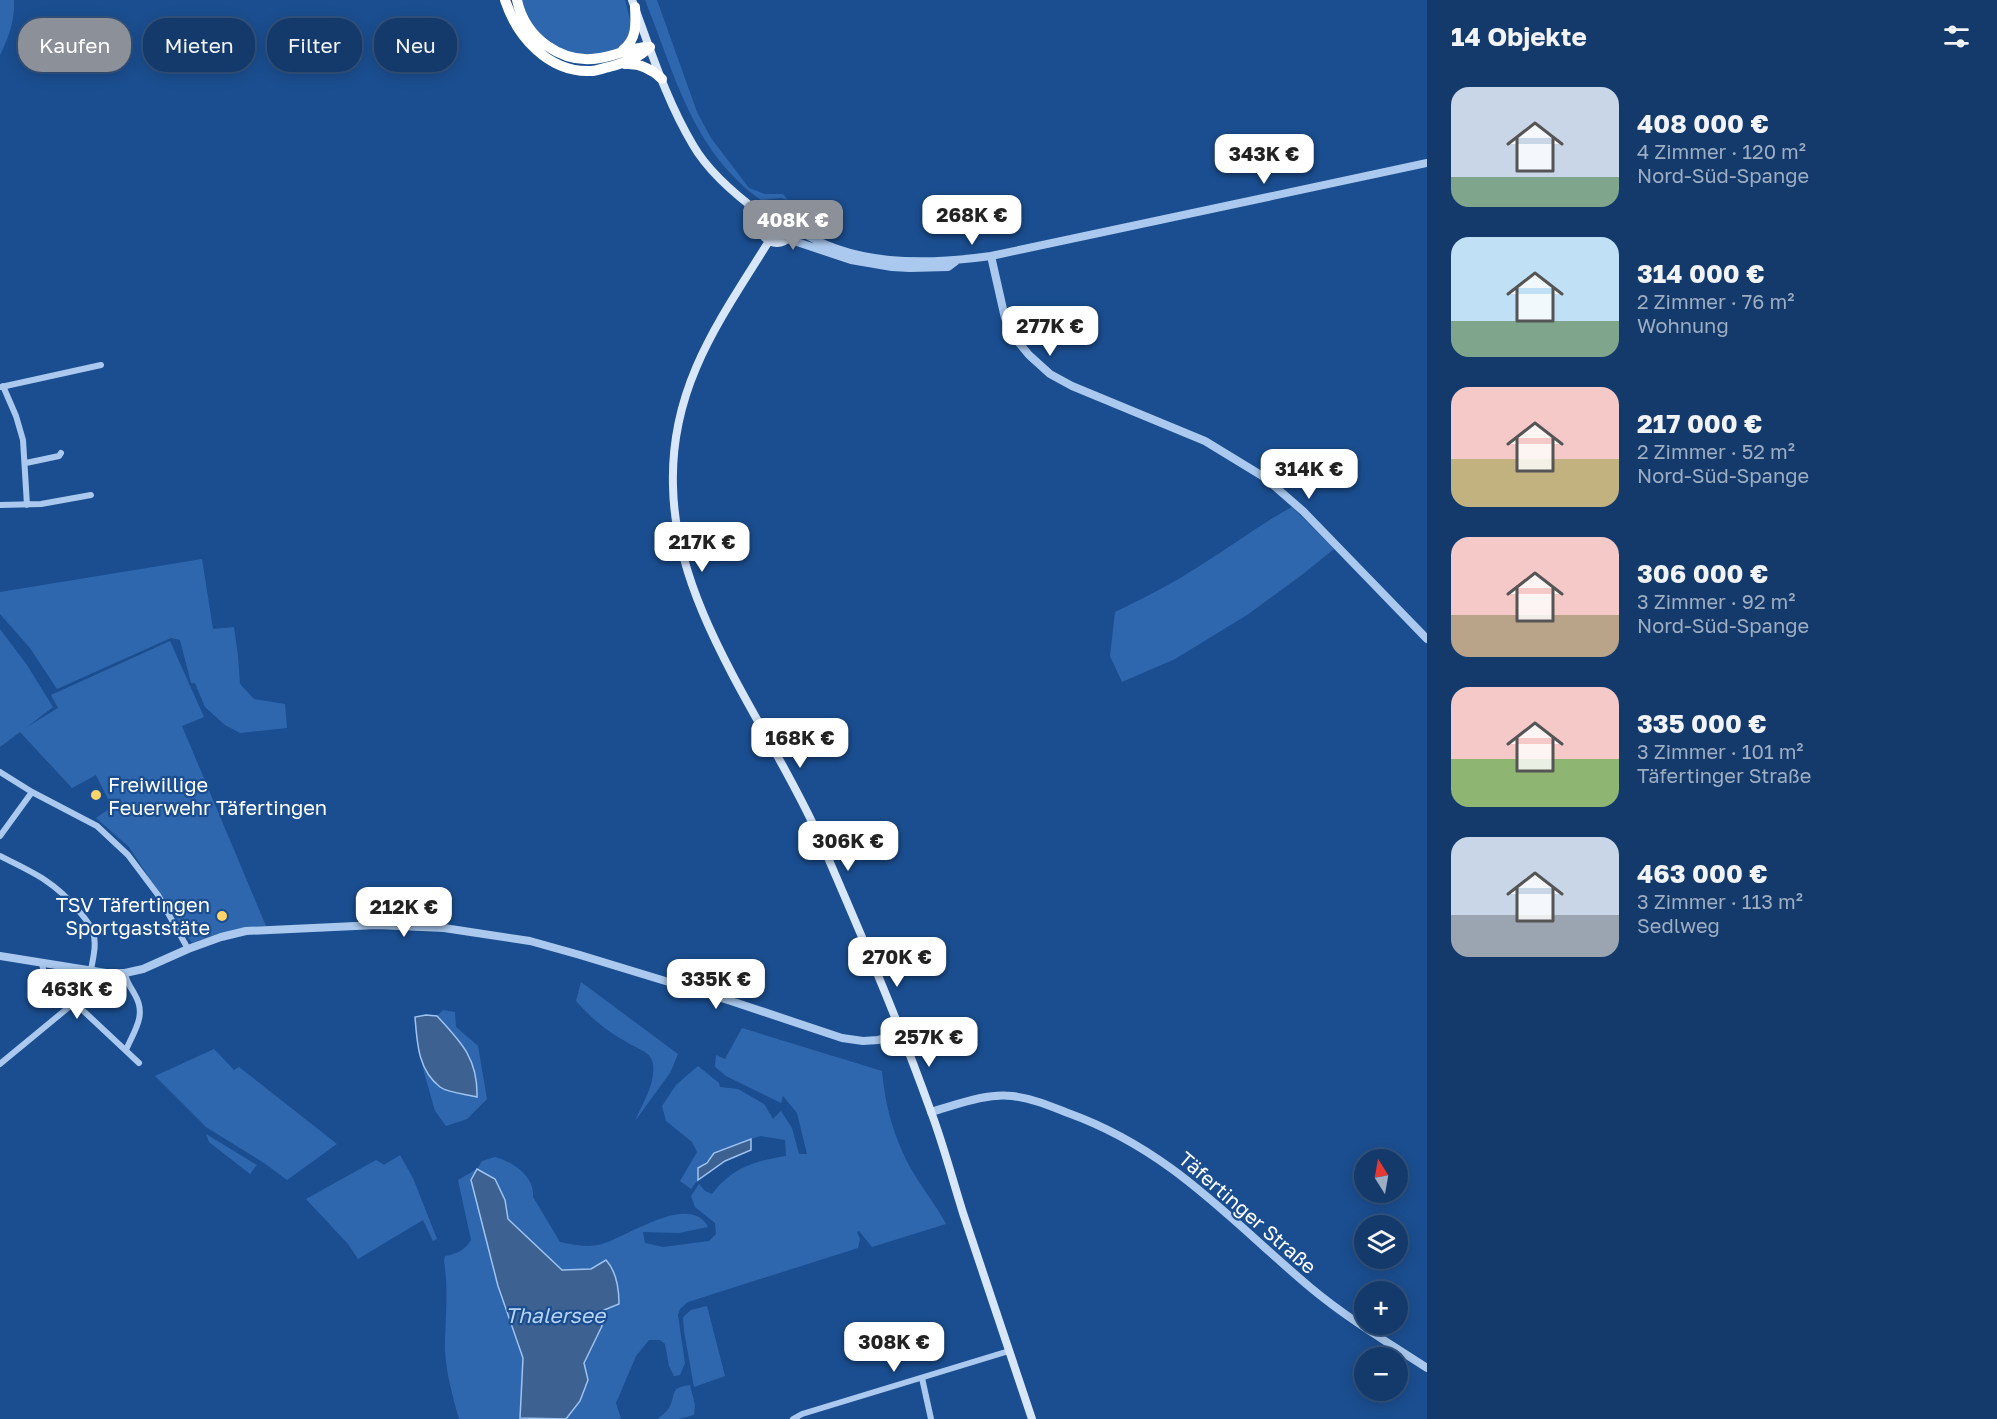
<!DOCTYPE html>
<html lang="de">
<meta charset="utf-8">
<style>
:root{--surface:#143a6c;--page:#1d4172;--text:#f1f3f6;--muted:#9dadc2;--line:#33547f;--accent:#8c9099}
body{margin:0;font-family:"Golos Text",sans-serif;background:var(--page);color:var(--text);height:100vh;display:flex;flex-direction:column;font-size:22px;white-space:nowrap}
*{box-sizing:border-box;margin:0}
p{font-size:20px;color:var(--muted)}
.icon{flex:none;width:33px;height:33px;fill:none;stroke:currentColor;stroke-width:2;stroke-linecap:round;stroke-linejoin:round}
.map{position:relative;flex:1;overflow:hidden}
.sheet{display:flex;flex-direction:column;background:var(--surface);width:570px}
.sheet>*{flex:none}
.banner{position:absolute;left:18px;top:18px;width:570px;height:54px;display:flex;gap:12px}
.needle{width:39px;rotate:349deg}
.controls{position:absolute;left:1354px;top:1149px;display:grid;gap:12px}
.controls a{display:grid;place-items:center;width:54px;height:54px;border-radius:50%;background:var(--surface);box-shadow:0 3px 15px #0003,0 0 0 2px var(--line);font-size:30px}
.price{position:absolute;translate:-50% -51px;padding:0 14px;border-radius:12px;background:#fff;color:#222;font-size:20px;line-height:39px;filter:drop-shadow(0 2px 3px #0008)}
.price::after{content:'';position:absolute;left:50%;top:36px;width:18px;height:14px;margin-left:-9px;background:inherit;clip-path:polygon(0 0,100% 0,50% 100%)}
.price.on{background:var(--accent);color:#fff}
ul{padding:0;list-style:none}
li{display:flex;align-items:center;gap:18px;height:150px;padding:0 24px}
li span{display:grid;place-items:center;flex:none;width:168px;height:120px;border-radius:18px;color:#555}
li>.icon{margin-inline-start:auto}
span .icon{width:72px;height:72px;fill:#fffc;stroke-width:1}
li b{font-size:26px}
h2{display:flex;justify-content:space-between;align-items:center;height:72px;padding:0 24px;font-size:26px}
.pill{padding:0 21px;border-radius:24px;background:var(--surface);box-shadow:0 3px 15px #0003,0 0 0 2px var(--line);font-size:21px;line-height:54px}
.pill.on{background:var(--accent);color:#fff}
main{display:flex;flex:1;min-height:0}
.map>svg:first-child{display:block}
.green{fill:#2f67ae}
.water{fill:#3d6191;stroke:#9ec3f0;stroke-width:1.5}
.lines{fill:none;stroke-linecap:round;stroke-linejoin:round}
.minor{stroke:#abc9ee;stroke-width:6}
.tertiary{stroke:#abc9ee;stroke-width:8}
.secondary{stroke:#d8e6fa;stroke-width:8}
.motorway{stroke:#fff;stroke-width:10}
.poi-dot{fill:#ffd468;stroke:#1b4e90;stroke-width:2}
.labels{text-anchor:middle;dominant-baseline:central;stroke-width:4.5;stroke-linejoin:round;paint-order:stroke}
.poi-label{font-size:20px;fill:#fff;stroke:#1b4e90;text-anchor:start}
.street-label{font-size:20px;fill:#fff;stroke:#1b4e90}
.water-label{font-size:21px;font-style:italic;fill:#b7d3f5;stroke:#1b4e90}
</style>
<main>
<div class="map">
<svg width="1427" height="1419" viewBox="0 0 1427 1419">
<rect width="100%" height="100%" fill="#1b4e90"/>
<path class="green" d="M0,0H14C15,20 9,37 0,55Z
M522,0H625L631,23L627,43L617,52L577,57L546,42L528,19Z
M645,0H657L697,112L711,138L749,188L765,194H783L788,200L781,198L761,200C692,151 675,74 645,0Z
M764 227a13 13 0 1 1 26 0a13 13 0 1 1-26 0Z
M1292,507L1334,549L1303,574L1247,615L1175,659L1122,682L1110,656L1115,612C1144,598 1174,583 1201,565C1232,546 1260,524 1292,507Z
M202,559L213,629L234,627L238,656L240,684L254,699L285,704L287,728L240,733L225,725L205,707L195,683H191L180,640L171,638L57,689L30,648L0,614V592Z
M0,629L27,665L53,707L27,727L58,708L51,695L170,641L204,717L182,726L266,926C239,927 217,933 192,943L129,847L96,818L112,807L96,775L72,788L20,732L0,747Z
M581,982L678,1054L670,1073L635,1121C642,1104 656,1083 653,1064C652,1053 639,1049 630,1044C608,1032 593,1020 576,1001Z
M443,1010L455,1012L456,1027L478,1046L487,1099L467,1119L446,1126L435,1111L422,1065L441,1088L477,1097L470,1056L453,1033L437,1016Z
M742,1028L882,1071C885,1106 894,1138 911,1169C922,1188 936,1205 946,1224L872,1247L859,1231L857,1232L860,1239L858,1248L688,1302L680,1309L678,1315L685,1363L680,1375L674,1376L669,1366L665,1344L660,1340H649L636,1356L616,1403L621,1419H566L580,1401L588,1380L584,1363L602,1326L598,1312L606,1309L612,1271L610,1265H596L591,1269L562,1270L508,1219L505,1200L495,1180L477,1169L475,1176L498,1286L523,1358L521,1419H459C453,1397 446,1373 445,1350C445,1320 449,1291 444,1261L445,1256C457,1254 465,1250 471,1240L458,1180L477,1169L482,1161L495,1157C513,1162 535,1176 533,1197L560,1242C575,1245 587,1248 602,1244C627,1237 690,1192 708,1227L679,1233L643,1232L645,1243L663,1247L709,1241L716,1234L715,1223L695,1207L691,1196L699,1184L705,1191L712,1194C732,1168 754,1161 786,1156L785,1140L761,1136L751,1139L718,1151L699,1168L698,1180L691,1189L680,1181L697,1152L692,1142L666,1121L662,1106L676,1085L698,1066L719,1083L720,1087L738,1089L764,1104L773,1119L781,1111L792,1128L799,1154H807L797,1113L783,1096L781,1103L726,1076L715,1067L716,1055L725,1059Z
M214,1049L234,1070L239,1067L337,1144L287,1180L264,1163L206,1127L155,1076Z
M206,1134L257,1165L250,1174L209,1142Z
M400,1155L413,1178L437,1239L433,1241L423,1220L358,1259L348,1244L306,1199L376,1160L384,1165Z
M707,1306L725,1376L694,1387L684,1331L683,1317L691,1310Z
M690,1385L695,1405L694,1415L678,1419H658C661,1416 666,1412 669,1408C677,1394 668,1388 690,1385Z"/>
<path class="water" d="M426,1015L437,1016C462,1043 478,1059 477,1097C466,1094 448,1093 440,1087C418,1070 417,1043 415,1017Z
M751,1139V1150L725,1161L698,1180V1168L707,1163L714,1153Z
M477,1169L495,1179L505,1200L508,1219L562,1270L591,1269L606,1260C616,1271 619,1289 619,1304L599,1312L602,1326L584,1363L588,1380L580,1401L566,1419L520,1418L523,1358L498,1286L471,1180Z"/>
<g class="lines">
<path class="minor" d="M3,386L16,416L23,440L27,505
M1,387L101,365
M26,463L59,456L61,453
M0,505L41,504L91,495
M0,772L32,792L97,826L128,855L158,895L188,949
M0,836L32,792
M0,856C32,872 54,881 77,909C83,916 90,923 93,932C97,944 93,958 91,970
M42,963L44,974L139,1063
M125,973C126,982 131,987 135,995C147,1015 134,1031 126,1050
M0,1064L75,1002
M922,1378L931,1419
M793,1419L802,1414L1009,1351"/>
<path class="tertiary" d="M794,227C850,267 926,265 991,256L1427,163
M788,239L851,260L892,267L910,268L948,267L956,261
M991,256L1005,318L1015,338L1029,355L1050,374L1072,386L1205,441L1264,477L1303,511L1427,639
M0,956L106,973H125L143,969L188,949L221,937L246,931L377,925L444,928L530,941L580,955L731,1001L842,1038L863,1041L878,1040L902,1034
M931,1112C956,1105 985,1093 1012,1096C1031,1098 1050,1106 1068,1113C1171,1150 1230,1220 1311,1288C1347,1318 1387,1342 1427,1368"/>
<path class="secondary" d="M632,0C650,48 666,100 693,145C709,173 738,197 764,216
M760 226a17 17 0 1 1 34 0a17 17 0 1 1-34 0Z
M769,241C719,321 670,387 673,486C675,611 770,726 819,837C858,927 897,1017 930,1109C943,1143 952,1178 963,1213C986,1282 1009,1350 1032,1419"/>
<path class="motorway" d="M505,0C517,37 549,73 591,71C597,71 603,68 609,67C624,63 639,58 650,47
M517,0C525,38 562,65 600,58C617,56 633,46 650,47
M623,50C637,39 636,24 635,7
M625,64C640,63 651,68 662,79"/>
</g>
<g class="poi-dot">
<circle cx="96" cy="795" r="6"/>
<circle cx="222" cy="916" r="6"/>
</g>
<g class="labels">
<g class="poi-label">
<text x="108" y="784">Freiwillige<tspan x="108" dy="23">Feuerwehr Täfertingen</tspan></text>
<text x="210" y="904" text-anchor="end">TSV Täfertingen<tspan x="210" dy="23">Sportgaststäte</tspan></text>
</g>
<g class="street-label">
<text transform="translate(1248 1212) rotate(41)">Täfertinger Straße</text>
</g>
<g class="water-label">
<text x="555" y="1315">Thalersee</text>
</g>
</g>
</svg>
<div class="controls">
<a><svg class="needle" viewBox="-14 -14 28 28"><path d="M0-13l5 13h-10z" fill="#e53935"/><path d="M0 13l5-13h-10z" fill="#9dadc2"/></svg></a>
<a><svg class="icon" aria-label="layers" viewBox="0 0 24 24"><path d="M12 4l9 5-9 5-9-5zM3 14l9 5 9-5"/></svg></a>
<a>+</a>
<a>−</a>
</div>
<b class="price" style="left:1264px;top:185px">343K €</b>
<b class="price" style="left:972px;top:246px">268K €</b>
<b class="price on" style="left:793px;top:251px">408K €</b>
<b class="price" style="left:1050px;top:357px">277K €</b>
<b class="price" style="left:1309px;top:500px">314K €</b>
<b class="price" style="left:702px;top:573px">217K €</b>
<b class="price" style="left:800px;top:769px">168K €</b>
<b class="price" style="left:848px;top:872px">306K €</b>
<b class="price" style="left:404px;top:938px">212K €</b>
<b class="price" style="left:897px;top:988px">270K €</b>
<b class="price" style="left:716px;top:1010px">335K €</b>
<b class="price" style="left:77px;top:1020px">463K €</b>
<b class="price" style="left:929px;top:1068px">257K €</b>
<b class="price" style="left:894px;top:1373px">308K €</b>
<div class="banner">
<a class="pill on">Kaufen</a>
<a class="pill">Mieten</a>
<a class="pill">Filter</a>
<a class="pill">Neu</a>
</div>
</div>
<section class="sheet">
<h2>14 Objekte<svg class="icon" aria-label="filters" viewBox="0 0 24 24"><path d="M4 7h16M4 17h16"/><circle cx="9" cy="7" r="2"/><circle cx="15" cy="17" r="2"/></svg></h2>
<ul>
<li><span style="background:linear-gradient(#c9d6e8 75%,#7fa58c 0)"><svg class="icon" aria-label="home" viewBox="0 0 24 24"><path d="M3 11l9-7 9 7M6 9v11h12V9"/></svg></span><div><b>408 000 €</b><p>4 Zimmer · 120 m²</p><p>Nord-Süd-Spange</p></div></li>
<li><span style="background:linear-gradient(#bfe0f5 70%,#7fa58c 0)"><svg class="icon" aria-label="home" viewBox="0 0 24 24"><path d="M3 11l9-7 9 7M6 9v11h12V9"/></svg></span><div><b>314 000 €</b><p>2 Zimmer · 76 m²</p><p>Wohnung</p></div></li>
<li><span style="background:linear-gradient(#f6c9c9 60%,#c2b280 0)"><svg class="icon" aria-label="home" viewBox="0 0 24 24"><path d="M3 11l9-7 9 7M6 9v11h12V9"/></svg></span><div><b>217 000 €</b><p>2 Zimmer · 52 m²</p><p>Nord-Süd-Spange</p></div></li>
<li><span style="background:linear-gradient(#f6c9c9 65%,#b9a48a 0)"><svg class="icon" aria-label="home" viewBox="0 0 24 24"><path d="M3 11l9-7 9 7M6 9v11h12V9"/></svg></span><div><b>306 000 €</b><p>3 Zimmer · 92 m²</p><p>Nord-Süd-Spange</p></div></li>
<li><span style="background:linear-gradient(#f6c9c9 60%,#8fb573 0)"><svg class="icon" aria-label="home" viewBox="0 0 24 24"><path d="M3 11l9-7 9 7M6 9v11h12V9"/></svg></span><div><b>335 000 €</b><p>3 Zimmer · 101 m²</p><p>Täfertinger Straße</p></div></li>
<li><span style="background:linear-gradient(#c9d6e8 65%,#9aa5b1 0)"><svg class="icon" aria-label="home" viewBox="0 0 24 24"><path d="M3 11l9-7 9 7M6 9v11h12V9"/></svg></span><div><b>463 000 €</b><p>3 Zimmer · 113 m²</p><p>Sedlweg</p></div></li>
</ul>
</section>
</main>
